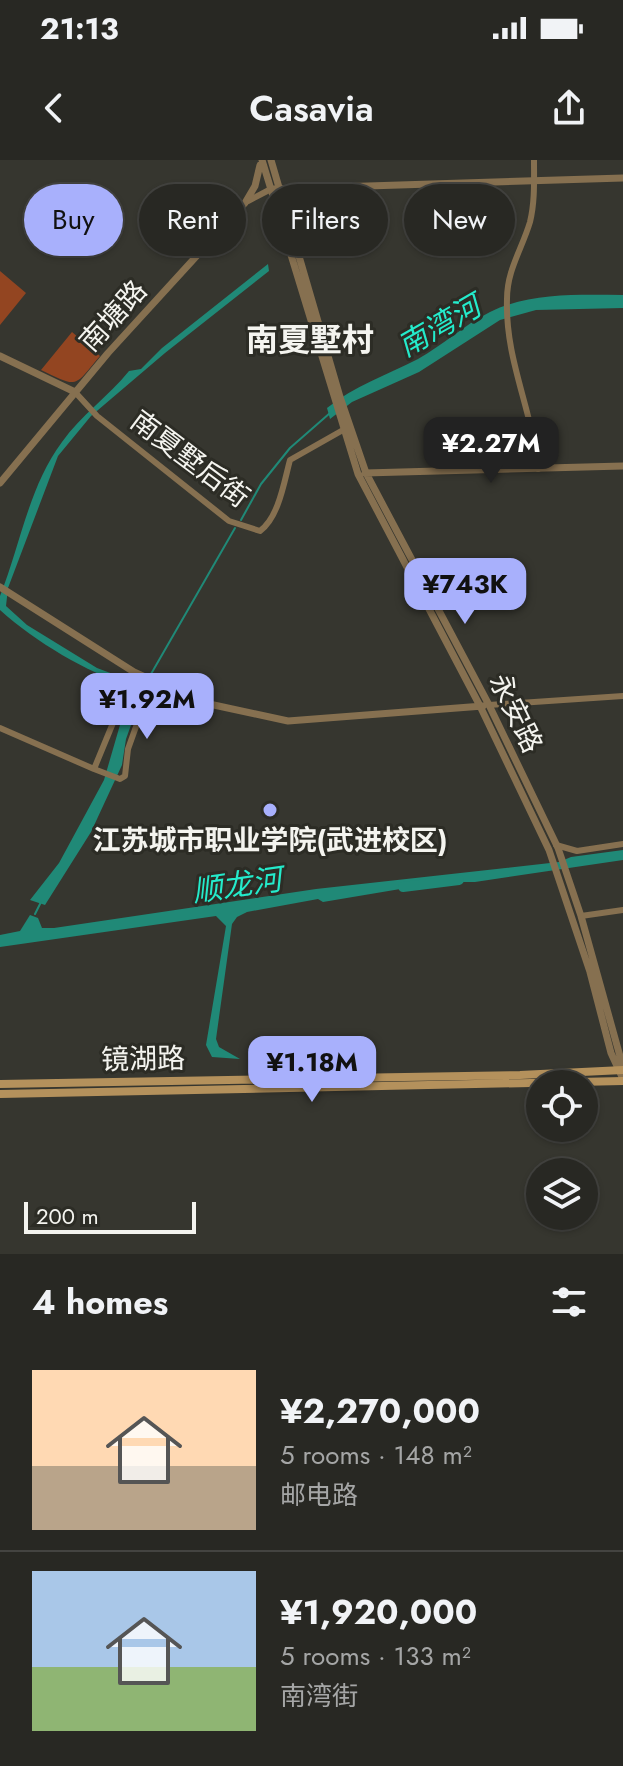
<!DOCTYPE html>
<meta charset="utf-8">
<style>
:root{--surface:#282823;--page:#30302b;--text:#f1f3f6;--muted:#a5a6a6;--line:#444441;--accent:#a8b0fc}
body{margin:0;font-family:Jost,"Noto Sans SC",sans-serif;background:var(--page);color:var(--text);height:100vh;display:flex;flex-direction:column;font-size:30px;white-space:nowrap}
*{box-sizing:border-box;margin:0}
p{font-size:26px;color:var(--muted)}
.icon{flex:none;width:44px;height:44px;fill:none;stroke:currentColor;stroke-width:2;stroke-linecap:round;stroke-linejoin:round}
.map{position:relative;height:1094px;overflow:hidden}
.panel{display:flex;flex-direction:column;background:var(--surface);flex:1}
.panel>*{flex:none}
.top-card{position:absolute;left:24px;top:24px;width:576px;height:72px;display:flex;gap:16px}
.fabs{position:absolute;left:526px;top:910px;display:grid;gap:16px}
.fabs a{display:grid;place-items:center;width:72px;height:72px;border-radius:50%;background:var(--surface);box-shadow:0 2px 6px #0004,0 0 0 2px var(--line);font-size:40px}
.scale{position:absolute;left:24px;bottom:20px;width:172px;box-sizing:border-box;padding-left:8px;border:4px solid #f4f4ef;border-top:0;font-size:22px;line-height:28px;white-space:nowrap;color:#f4f4ef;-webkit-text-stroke:6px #2c2c25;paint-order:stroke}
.price{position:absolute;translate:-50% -68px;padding:0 18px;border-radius:16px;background:var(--accent);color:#111;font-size:26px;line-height:52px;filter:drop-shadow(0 2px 4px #0008)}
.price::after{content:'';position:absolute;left:50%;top:48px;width:24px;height:18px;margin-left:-12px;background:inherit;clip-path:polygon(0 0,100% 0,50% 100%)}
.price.active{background:#222;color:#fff}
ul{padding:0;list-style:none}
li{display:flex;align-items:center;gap:24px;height:200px;padding:0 32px}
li+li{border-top:2px solid var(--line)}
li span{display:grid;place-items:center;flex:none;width:224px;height:160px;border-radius:0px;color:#555}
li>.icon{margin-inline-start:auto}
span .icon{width:96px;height:96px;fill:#fffc;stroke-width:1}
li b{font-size:34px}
h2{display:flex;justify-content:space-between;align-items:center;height:96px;padding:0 32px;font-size:34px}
.chip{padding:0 28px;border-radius:36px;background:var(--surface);box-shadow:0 2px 6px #0004,0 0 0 2px var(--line);font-size:28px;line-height:72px}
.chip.active{background:var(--accent);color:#111}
.status{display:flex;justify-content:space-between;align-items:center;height:56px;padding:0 40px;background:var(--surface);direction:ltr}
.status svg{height:22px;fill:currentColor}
header{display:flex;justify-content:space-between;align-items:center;height:104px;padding:0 32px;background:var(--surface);font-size:36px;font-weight:600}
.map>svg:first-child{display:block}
.green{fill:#934521}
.water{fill:#208977}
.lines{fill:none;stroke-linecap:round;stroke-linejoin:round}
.stream{stroke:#208977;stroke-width:2}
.river{stroke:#208977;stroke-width:10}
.minor{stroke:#867050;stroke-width:6}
.tertiary{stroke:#867050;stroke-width:7}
.secondary{stroke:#b4915c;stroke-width:8}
.poi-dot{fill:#a8b0fc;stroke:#2c2c25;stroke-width:3}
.labels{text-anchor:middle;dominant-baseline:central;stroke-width:6;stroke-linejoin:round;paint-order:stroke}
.street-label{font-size:28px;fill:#f4f4ef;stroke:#2c2c25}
.poi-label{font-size:28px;font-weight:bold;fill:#f4f4ef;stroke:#2c2c25}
.water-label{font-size:30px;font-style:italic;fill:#24ebcb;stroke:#2c2c25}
.quarter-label{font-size:32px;font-weight:bold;fill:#f4f4ef;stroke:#2c2c25}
</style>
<div class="status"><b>21:13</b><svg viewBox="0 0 49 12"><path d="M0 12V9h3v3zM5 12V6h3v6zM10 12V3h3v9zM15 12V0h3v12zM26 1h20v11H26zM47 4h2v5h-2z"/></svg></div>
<header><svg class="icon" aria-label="back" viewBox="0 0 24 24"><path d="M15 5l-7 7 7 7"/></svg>Casavia<svg class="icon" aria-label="share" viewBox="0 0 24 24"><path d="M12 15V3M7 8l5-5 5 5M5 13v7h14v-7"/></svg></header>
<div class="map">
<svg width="623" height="1094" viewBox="0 0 623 1094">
<rect width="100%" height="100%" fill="#36362f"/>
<path class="green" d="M0,111L26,133L0,165Z
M72,172L100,196C73,228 79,228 41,210Z"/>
<path class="water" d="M268,104L269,111L165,193L91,256L58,296L8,428L6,446L27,465L97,508L145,526L126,579L122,605L91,672L45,745L30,740L59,703L104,620L131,527C85,511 37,483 0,450V436C20,386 29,326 62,282C81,255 108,237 129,211L141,209L162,188Z
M623,135V148L536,150L500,160L419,212L352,242L330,259L327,248C354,226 387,215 418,199C443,185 464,165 490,152C530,132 580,135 623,135Z
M623,690V700L475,722H442L323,742L318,739L247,752L237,757L232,764L216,879L219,887L240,899L212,897L206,885L226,766L216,756L0,787V775L20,771L30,755L38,758L42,768H54L316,729L559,702L571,697Z"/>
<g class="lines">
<path class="stream" d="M241,360L261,324L290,288L330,253
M151,514L235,368
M35,754L41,742"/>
<path class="river" d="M403,727L459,720"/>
<path class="minor" d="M534,0C534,20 535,42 530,62C522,89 507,110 507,139C505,200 532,248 538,309
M248,41L269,30
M75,232L97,256L229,361L260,371C279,357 284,322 290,300L343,270
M489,545L623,536
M0,568L94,609L134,512
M94,609L120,619L125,616L128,589L152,522
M556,685L577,691L623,684
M581,756L623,750"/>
<path class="tertiary" d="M262,0L358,314L480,546L549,690L590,812L611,893L623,919
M271,0L340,237L366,313L489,545L558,688L581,756L623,907
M273,29L623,18
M0,196L75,232
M365,313L623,306
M0,323L108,193L245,43L255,26L260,5
M0,427L134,512L200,542L288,561L483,546"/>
<path class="secondary" d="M0,924L520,915L623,910
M0,934L623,921"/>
</g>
<circle class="poi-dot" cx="270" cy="650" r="8"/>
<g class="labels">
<g class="street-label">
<text transform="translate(113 156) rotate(-48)">南塘路</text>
<text transform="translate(190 299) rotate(37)">南夏墅后街</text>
<text transform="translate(516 553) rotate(64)">永安路</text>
<text transform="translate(143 899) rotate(-1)">镜湖路</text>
</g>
<g class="poi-label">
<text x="270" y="680">江苏城市职业学院(武进校区)</text>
</g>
<g class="water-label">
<text transform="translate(439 166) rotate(-30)">南湾河</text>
<text transform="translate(237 725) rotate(-8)">顺龙河</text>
</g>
<g class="quarter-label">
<text x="310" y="180">南夏墅村</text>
</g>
</g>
</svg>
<div class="fabs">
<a><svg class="icon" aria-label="locate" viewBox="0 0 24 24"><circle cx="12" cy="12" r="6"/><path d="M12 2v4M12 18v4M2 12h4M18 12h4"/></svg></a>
<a><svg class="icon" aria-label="layers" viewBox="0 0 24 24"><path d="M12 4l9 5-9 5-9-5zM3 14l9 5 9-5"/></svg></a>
</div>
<div class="scale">200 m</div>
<b class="price active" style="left:491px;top:325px">¥2.27M</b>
<b class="price" style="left:465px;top:466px">¥743K</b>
<b class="price" style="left:147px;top:581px">¥1.92M</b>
<b class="price" style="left:312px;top:944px">¥1.18M</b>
<div class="top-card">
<a class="chip active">Buy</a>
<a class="chip">Rent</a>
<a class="chip">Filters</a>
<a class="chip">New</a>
</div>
</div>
<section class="panel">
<h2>4 homes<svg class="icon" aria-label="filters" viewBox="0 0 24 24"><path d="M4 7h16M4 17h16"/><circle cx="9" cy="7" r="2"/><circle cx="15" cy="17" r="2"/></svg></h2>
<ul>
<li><span style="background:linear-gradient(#ffd9b3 60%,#b9a48a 0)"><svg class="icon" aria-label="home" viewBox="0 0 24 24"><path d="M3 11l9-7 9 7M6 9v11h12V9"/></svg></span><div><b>¥2,270,000</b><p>5 rooms · 148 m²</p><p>邮电路</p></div></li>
<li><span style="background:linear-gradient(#a9c7e8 60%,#8fb573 0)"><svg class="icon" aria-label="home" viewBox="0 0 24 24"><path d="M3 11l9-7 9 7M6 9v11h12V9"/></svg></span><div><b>¥1,920,000</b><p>5 rooms · 133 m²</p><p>南湾街</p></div></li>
</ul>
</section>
